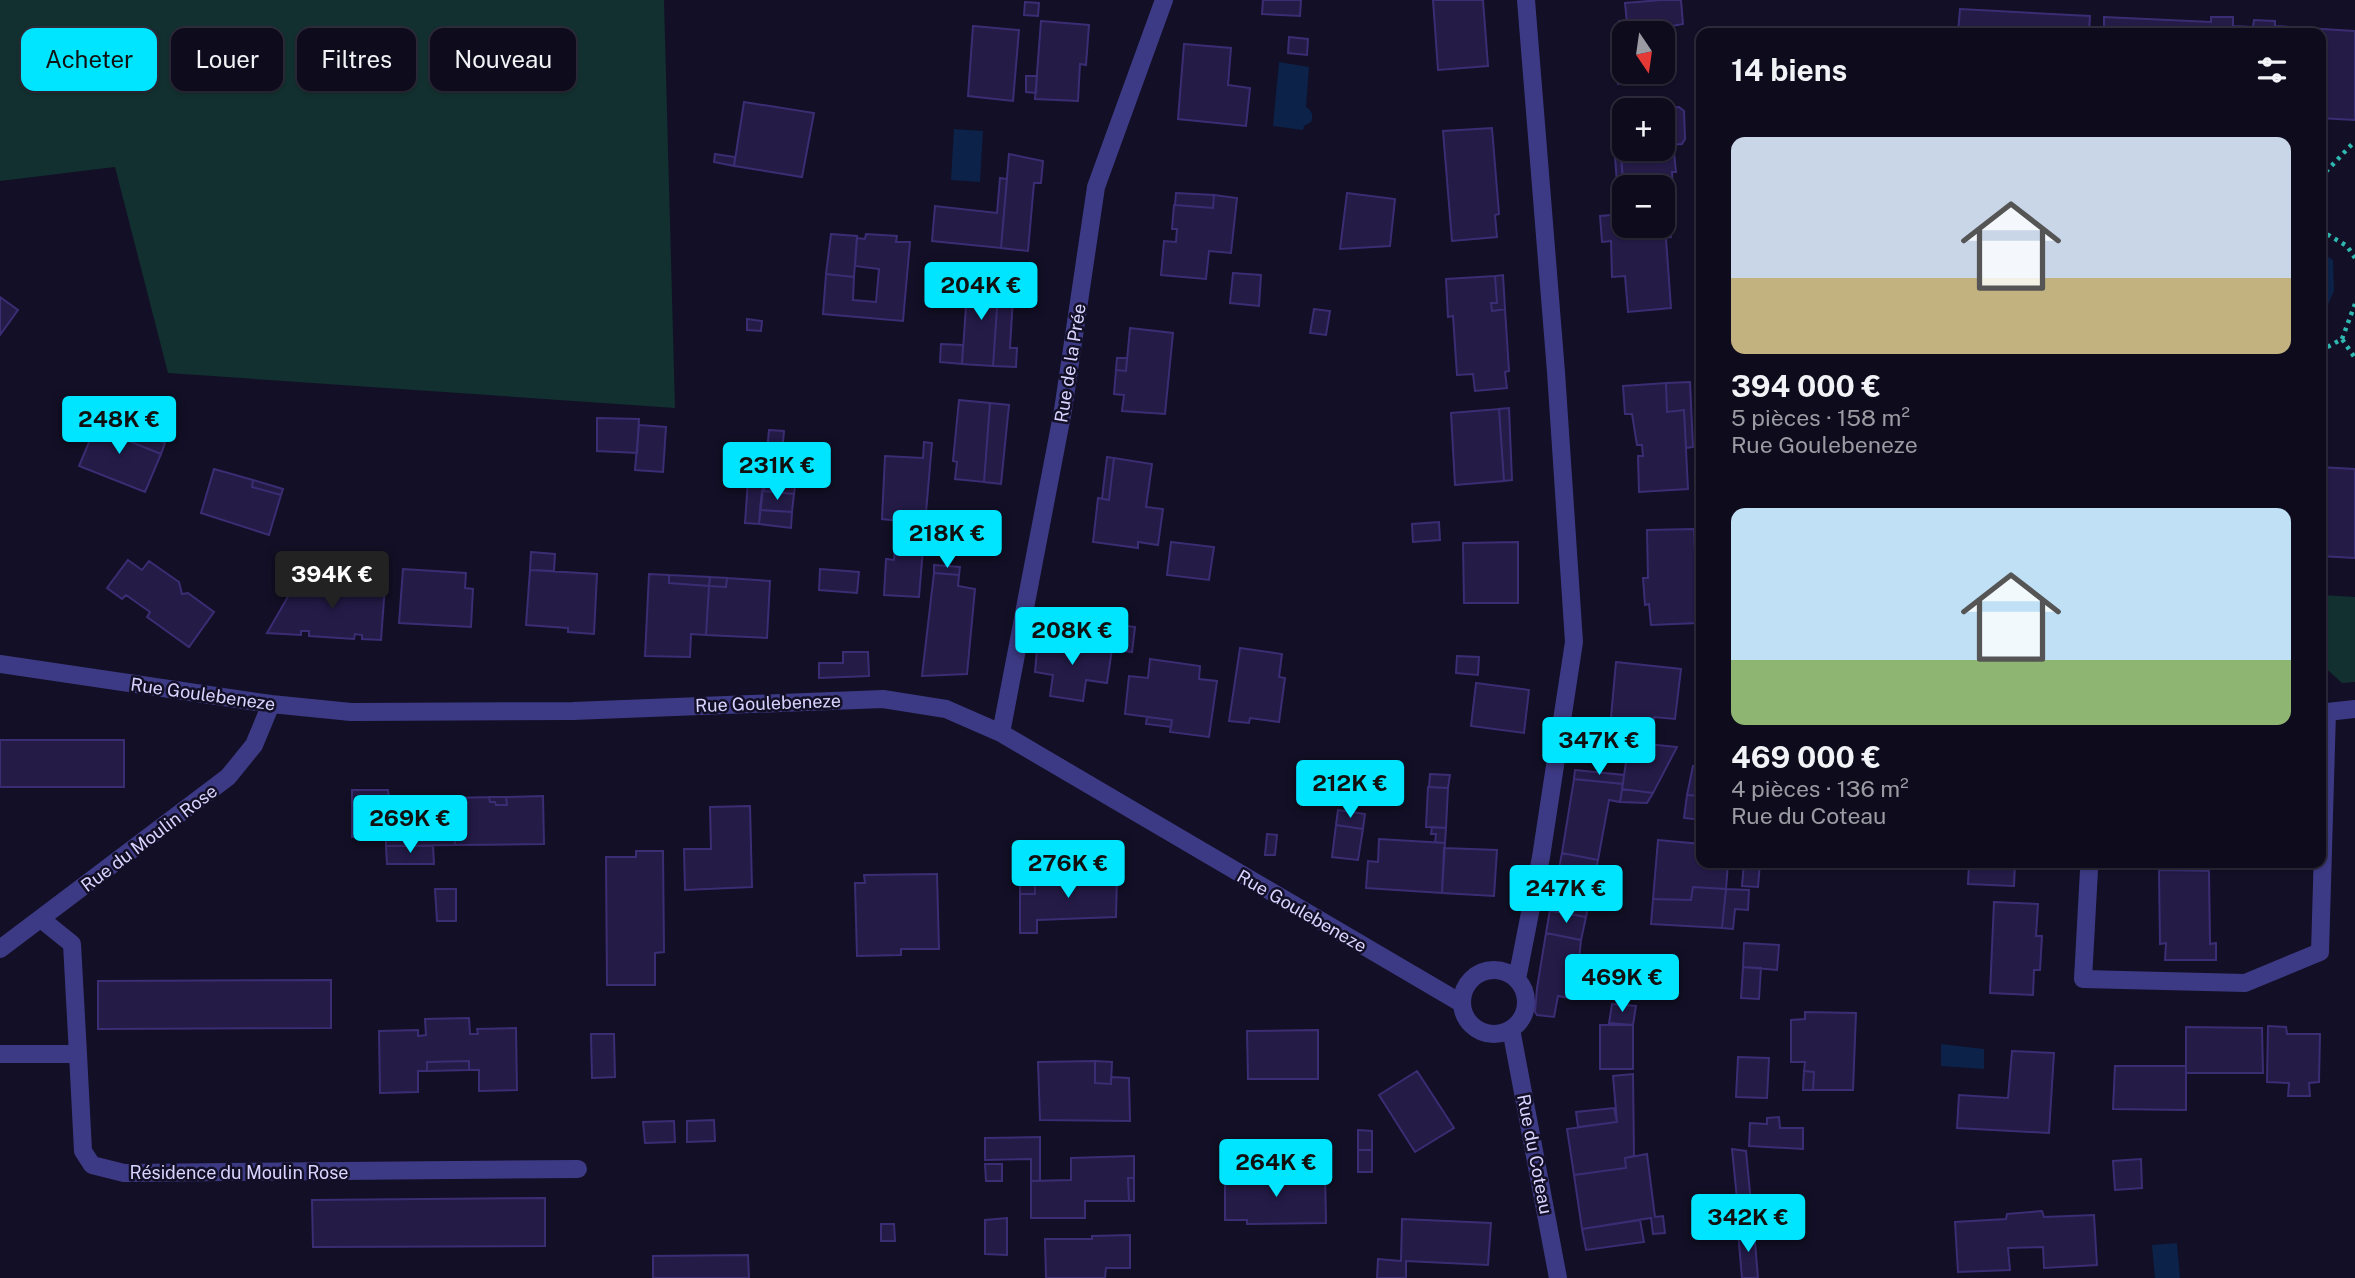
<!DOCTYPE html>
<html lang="fr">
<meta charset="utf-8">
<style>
:root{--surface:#0e0b1c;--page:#1c1929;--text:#f1f3f6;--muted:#9b9ba3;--line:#2e2b3b;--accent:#00e5ff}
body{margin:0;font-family:"Public Sans",sans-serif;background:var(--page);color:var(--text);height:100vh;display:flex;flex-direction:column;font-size:26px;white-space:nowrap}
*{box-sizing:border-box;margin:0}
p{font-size:23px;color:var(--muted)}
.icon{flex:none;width:38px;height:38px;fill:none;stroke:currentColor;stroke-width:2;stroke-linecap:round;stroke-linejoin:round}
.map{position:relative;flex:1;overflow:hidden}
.details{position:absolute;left:1696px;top:28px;width:630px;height:840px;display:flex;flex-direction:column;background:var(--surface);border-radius:14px;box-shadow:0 2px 5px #0004,0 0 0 2px var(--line)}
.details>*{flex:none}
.guide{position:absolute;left:21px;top:28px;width:665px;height:63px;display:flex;gap:14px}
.needle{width:46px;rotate:167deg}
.tools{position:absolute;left:1612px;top:21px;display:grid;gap:14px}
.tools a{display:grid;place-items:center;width:63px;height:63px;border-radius:14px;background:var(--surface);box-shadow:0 2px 5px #0004,0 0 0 2px var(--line);font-size:35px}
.price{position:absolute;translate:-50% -60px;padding:0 16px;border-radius:7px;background:var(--accent);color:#111;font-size:23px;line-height:46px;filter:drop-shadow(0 2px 4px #0008)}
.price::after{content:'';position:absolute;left:50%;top:42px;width:21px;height:16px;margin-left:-10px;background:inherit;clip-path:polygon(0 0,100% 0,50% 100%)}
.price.active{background:#222;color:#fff}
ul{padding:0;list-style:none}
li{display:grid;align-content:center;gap:14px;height:371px;padding:0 35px}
li span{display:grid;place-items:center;height:217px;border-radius:14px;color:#555}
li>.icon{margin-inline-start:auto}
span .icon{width:126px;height:126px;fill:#fffc;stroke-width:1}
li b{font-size:30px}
h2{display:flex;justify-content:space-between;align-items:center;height:84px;padding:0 35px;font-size:30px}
.chip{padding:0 24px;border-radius:14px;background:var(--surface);box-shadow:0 2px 5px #0004,0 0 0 2px var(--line);font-size:24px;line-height:63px}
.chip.active{background:var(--accent);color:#111}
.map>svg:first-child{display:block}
.green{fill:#12302f}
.water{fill:#0c2248}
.building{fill:#241b47;stroke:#3b2d73;stroke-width:2;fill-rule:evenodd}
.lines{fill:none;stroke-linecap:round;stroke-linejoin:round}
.path{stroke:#2fb8b0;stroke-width:4.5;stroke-dasharray:3.5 5;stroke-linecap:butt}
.minor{stroke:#3d3a85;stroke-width:18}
.labels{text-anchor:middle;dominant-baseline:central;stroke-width:5;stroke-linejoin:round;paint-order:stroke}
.street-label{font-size:18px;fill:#d9d4ff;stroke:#130f26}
</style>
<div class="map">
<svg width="2355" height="1278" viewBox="0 0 2355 1278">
<rect width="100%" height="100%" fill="#130f26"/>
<path class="green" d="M0,0H664L675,408L168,373L115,167L0,181Z
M2321,595L2355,597V682L2342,683L2321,664Z"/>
<path class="water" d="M1279,62L1309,67L1306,107C1312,111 1314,115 1311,122L1304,126L1303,130L1273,126Z
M954,129L983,131L980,182L951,180Z
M2321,252L2333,260L2334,291L2321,320Z
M1941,1044L1984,1049V1069L1941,1066Z
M2177,1243L2180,1278H2155L2152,1245Z"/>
<path class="building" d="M1263,0H1301L1300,16L1262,14Z
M1433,0H1483L1488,66L1438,70Z
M1661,0H1681L1683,24L1672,26L1675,61L1662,63V33H1628L1625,3Z
M1025,2L1039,3L1038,16L1024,15Z
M1960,9L2090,16L2089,33H1958Z
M2104,17L2211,22V17H2233V26L2253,27L2254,20L2275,21V26L2355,31V120L2320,118V33H2104Z
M1627,20L1628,33H1624V43L1621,44L1619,21Z
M1041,21L1089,25L1086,65L1080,64L1078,101L1035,99Z
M973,26L1019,30L1013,101L968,96Z
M1289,37L1308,39L1307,55L1288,53Z
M1624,43V72H1662L1663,80L1618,84L1616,65L1623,64L1621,44Z
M1184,44L1231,48L1228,85L1250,88L1246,126L1178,119Z
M1026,76H1037L1036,93L1026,92Z
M744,102L814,113L802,177L734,166Z
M1667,106L1670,152H1674L1676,172H1672L1673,193L1662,194V187H1624V192L1619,129L1613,130L1612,109ZM1624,110H1662V149H1624Z
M1679,107L1684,111L1685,139L1682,144L1669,145L1667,108Z
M1492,128L1499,214L1495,215L1497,237L1452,241L1443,131Z
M1619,129L1624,197H1618L1613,130Z
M715,154L735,157L734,166L714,162Z
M1009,154L1043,161L1041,183H1034L1028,251L1001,248Z
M1000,178L1007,179L1001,248L932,241L935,206L997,213Z
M1176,193L1214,195L1213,208L1175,205Z
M1347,193L1395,199L1390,246L1340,249Z
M1214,195L1237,198L1231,253L1209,251L1206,279L1161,275L1164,241L1176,242L1177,229H1172L1174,205L1213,208Z
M1662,211H1664L1671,308L1628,312L1625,276L1612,277L1611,241L1602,242L1600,216L1624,214V226H1662Z
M1664,211H1670L1671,237L1666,238Z
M831,234L857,236L854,277L826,274Z
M866,234L897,236L896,242H910L903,321L823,314L826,274L854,277L853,300L876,302L879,269L855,266L857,238L865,239Z
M1233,273L1261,275L1259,306L1230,303Z
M1503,275L1505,309L1492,311L1491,303H1497L1495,276Z
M1495,276L1497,303H1491L1492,311L1505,309L1509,371L1505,372L1507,388L1475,391L1473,374L1457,375L1453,316L1448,317L1446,279Z
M968,277L999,279L993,366L962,364Z
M999,279L1014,280L1010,348H1017L1016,367L993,366Z
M0,297L18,310L0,335Z
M1314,309L1330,311L1326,335L1310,333Z
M747,319L762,321L761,331L747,330Z
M1130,328L1173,333L1165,414L1122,411L1124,395L1114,394L1116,370L1126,371Z
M941,344L963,345L962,364L940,362Z
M1117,358H1127L1126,371L1116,370Z
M1690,382L1693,447L1686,448L1684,410L1667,412L1666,383Z
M1666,383L1667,412L1684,410L1688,489L1639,492L1638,456H1643L1642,445H1637L1632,414H1625L1623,386Z
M959,400L990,403L984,482L955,479L957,462L953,461Z
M990,403L1009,405L1001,484L984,482Z
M1509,408L1512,480L1504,481L1499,409Z
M1499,409L1504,481L1455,485L1451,413Z
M100,416L135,431L131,442L161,454L145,492L79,466Z
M597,418L639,419L637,453L597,451Z
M639,425L666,427L663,472L635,470Z
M769,430L784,431L782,454L767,452Z
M135,431L165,443L161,454L131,442Z
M924,442L932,443L925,524L882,519L885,456L923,458Z
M761,444H768L759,524L745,523L749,466Z
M767,452L798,456L796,479L765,476Z
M1107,457L1114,458L1109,500L1102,499Z
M1114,458L1152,464L1146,507L1163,509L1158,545L1138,542V548L1093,542L1098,498L1109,500Z
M2320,467L2355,469V558L2320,556Z
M214,469L253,480L252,487L281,495L269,535L201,513Z
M765,476L796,479L794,494L764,491Z
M253,480L283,489L281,495L252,487Z
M762,491L794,494L792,512L760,510Z
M760,510L792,512L791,528L759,524Z
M897,521L925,524L919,597L884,595L886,559L894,560Z
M1439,522L1440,540L1413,542L1412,524Z
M1694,529L1698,623L1651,625L1649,604L1645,605L1643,578H1648L1647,530Z
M1171,542L1214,547L1209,580L1167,575Z
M1518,542V603H1464L1463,543Z
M531,552L555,554L554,571L530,570Z
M128,560L142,570L149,561L179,582L182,594L188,593L214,612L189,647L147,617L150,612L126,595L122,599L107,588Z
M934,565L960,567L959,575L934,573Z
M403,569L466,573L465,588L473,589L471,627L399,623Z
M820,569L859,572L857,593L819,590Z
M530,570L597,574L594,634L568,632V628L526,625Z
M934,573L959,575L958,586L975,589L967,674L922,676Z
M301,574L315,582L385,586L381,640L362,639V635L355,634L354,639L309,636V631H301V635L267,633Z
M649,574L669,575V583L709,586L706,635L691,634L690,657L645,656Z
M669,575L710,577L709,586L669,583Z
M710,577L727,578L726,587L709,586Z
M727,578L770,581L767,638L706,635L709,586L726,587Z
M1121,625L1135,627L1132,652L1119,650Z
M1054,626L1120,636L1119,650L1052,640Z
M1038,638L1112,649L1107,683L1086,680L1083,701L1050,696L1053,675L1035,672Z
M1240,648L1282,654L1279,677L1285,678L1279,722L1250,718L1249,723L1229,721Z
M843,652H868L869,676L819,678V663H843Z
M1457,656L1479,657L1478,675L1456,673Z
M1150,659L1200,666L1199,679L1217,681L1209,737L1170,732L1172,720L1125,714L1129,676L1148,678Z
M1616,662L1681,669L1675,719L1654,717L1651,745L1609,739Z
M1476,683L1529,690L1524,733L1471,726Z
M1147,717L1172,720L1171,727L1146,724Z
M0,740H124V787H0Z
M1629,742L1677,747L1653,793L1622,789Z
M1693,766H1701V796L1687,795Z
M1575,770L1624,775L1623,784L1574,779Z
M1430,774L1450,775L1448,788L1429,787Z
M1574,779L1623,784L1620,802L1609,800L1598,860L1562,853Z
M1428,787L1448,788L1446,828L1426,827Z
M1622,789L1653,793L1647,803L1620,802Z
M352,790H388L389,798H454L455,845L386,846V837H352Z
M1687,795L1701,796V820L1684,818Z
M543,796L544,844L455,845L454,798L489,797L490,802H495L496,805H507L506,797Z
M489,797H506L507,805H496L495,802H490Z
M750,806L752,887L685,890L684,849H711L710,807Z
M1338,810L1365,814L1363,829L1336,825Z
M1336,825L1363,829L1358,860L1332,857Z
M1432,827L1446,828L1445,843H1435L1436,834H1431Z
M1267,834L1277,835L1275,855H1265Z
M1379,839L1445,843L1442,893L1366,888L1368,861L1378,862Z
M1658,840L1701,844V863H1728L1726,889L1693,887L1691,900L1653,899Z
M386,846H433L434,864H387Z
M1444,848L1497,850L1494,896L1442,893Z
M636,851H663L664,952L655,953V985H607L606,857H636Z
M1562,853L1598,860L1586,917L1551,911Z
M1744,863H1760L1758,887L1742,886Z
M1969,863H2015L2014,886L1968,884Z
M2159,870L2209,871L2210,944L2216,943V960H2165L2166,943L2160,944Z
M937,874L939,949H901V955L857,956L855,883H865L864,875Z
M1117,876L1116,917L1037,920V933H1020V894H1035V878Z
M1020,878H1035V894H1020Z
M1693,887L1726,889L1722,928L1651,924L1653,899L1691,900Z
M435,889H456V921H437Z
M1726,889L1749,890L1748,910L1735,909L1733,929L1722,928Z
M1994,902L2038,904L2036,936H2042L2040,970H2034L2033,995L1990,993Z
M1550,910L1586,917L1581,940L1546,933Z
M1546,933L1581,940L1575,999L1558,996L1554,1017L1537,1015L1535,1012L1537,988Z
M1744,943L1779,945L1777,970L1743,967Z
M1743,967L1761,968L1759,999L1741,998Z
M331,980V1028L98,1029V981Z
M1612,1004L1636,1006L1633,1025L1609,1023Z
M1805,1012L1856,1013L1853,1090H1813L1814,1072L1804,1071L1805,1062H1791V1020L1805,1019Z
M469,1018L470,1034H478L477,1029L516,1028L517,1090L479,1091V1070H469V1061L427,1062V1071H418V1092L380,1093L379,1031L418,1030V1036L426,1035L425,1019Z
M1600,1025H1633V1069H1600Z
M2268,1026L2286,1027L2287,1034H2320L2319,1082L2309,1083L2310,1096H2288L2289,1083L2267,1082Z
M2186,1027L2262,1028L2263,1073H2186Z
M1318,1030V1079H1248L1247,1031Z
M591,1034H614L615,1077L592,1078Z
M2012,1051L2054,1053L2049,1133L1957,1128L1959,1095L2008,1098Z
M1738,1057L1769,1058L1767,1098L1736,1097Z
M469,1061V1070L427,1071V1062Z
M1095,1061L1112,1062L1111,1084L1095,1083Z
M1095,1061V1083L1111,1084V1077L1129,1078L1130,1121L1040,1120L1038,1062Z
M2115,1066H2186V1110L2113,1109Z
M1417,1071L1454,1128L1415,1152L1379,1095Z
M1804,1071L1814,1072L1813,1090H1803Z
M1633,1074L1634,1156L1625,1158L1626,1168L1574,1175L1567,1129L1617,1122L1613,1076Z
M1614,1108L1617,1122L1578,1127L1576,1112Z
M1779,1117L1780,1128H1803V1149L1749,1146L1750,1123L1767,1124V1118Z
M714,1120L715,1141L687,1142V1121Z
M674,1121L675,1142L645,1143L643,1122Z
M1358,1130L1372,1131V1150H1358Z
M1040,1137V1181H1031V1159L985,1160V1138Z
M1732,1149L1746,1151L1753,1224L1730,1227L1727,1200L1737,1199Z
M1358,1150H1372V1172H1358Z
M1647,1154L1655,1217L1663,1216L1665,1233L1653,1234L1651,1218L1582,1229L1574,1175L1626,1168L1625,1158Z
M1134,1156V1178H1128L1129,1201H1085V1218H1031V1181L1071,1180V1158Z
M2141,1159L2142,1188L2115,1190L2113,1161Z
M985,1164H1002V1181H986Z
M1247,1172H1266L1267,1182H1296L1295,1172H1325L1326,1223L1247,1224V1220H1225V1178L1247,1177Z
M1266,1172H1295L1296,1182H1267Z
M1128,1178H1134V1201H1129Z
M545,1198V1246L313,1247L312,1200Z
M2042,1211L2044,1217L2094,1215L2097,1265L2044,1268L2043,1247L2008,1248L2010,1270L1958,1272L1955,1222L2006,1219L2007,1214Z
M1007,1218V1255L985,1254V1220Z
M1402,1219L1491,1223L1488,1265L1406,1261V1278H1377L1378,1259L1401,1261Z
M1640,1220L1644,1242L1586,1250L1582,1229Z
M881,1224H894L895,1241H881Z
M1754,1230L1758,1278H1742L1738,1232Z
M1130,1235V1268H1106L1105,1278H1046L1045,1239H1092V1236Z
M748,1255L749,1278H653V1256Z"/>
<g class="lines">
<path class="path" d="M2320,178L2355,141
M2320,230L2347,246L2355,258
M2342,339L2355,304
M2320,351L2342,339L2355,358"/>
<path class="minor" d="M0,664L271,704L351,712L573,711L883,699L946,709L1001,733L1461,1003
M1001,733L1063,410L1096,187L1164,0
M2089,870L2083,979L2245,983L2320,952L2327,712L2355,709
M41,919L72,944L78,1054
M0,949L228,777L254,745L271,704
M1462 1002a32 32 0 1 1 64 0a32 32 0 1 1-64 0Z
M1517,979L1541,857L1574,642L1556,372L1526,0
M1511,1029L1558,1278
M0,1054H78L83,1151L92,1165L124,1173L578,1169"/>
</g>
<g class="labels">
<g class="street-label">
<text transform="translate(1070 363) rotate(-81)">Rue de la Prée</text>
<text transform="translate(203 694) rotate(8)">Rue Goulebeneze</text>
<text transform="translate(768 703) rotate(-2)">Rue Goulebeneze</text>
<text transform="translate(149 838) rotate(-37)">Rue du Moulin Rose</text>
<text transform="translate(1302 911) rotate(30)">Rue Goulebeneze</text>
<text transform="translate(1535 1154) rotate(79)">Rue du Coteau</text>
<text x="239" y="1172">Résidence du Moulin Rose</text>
</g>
</g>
</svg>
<div class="tools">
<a><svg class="needle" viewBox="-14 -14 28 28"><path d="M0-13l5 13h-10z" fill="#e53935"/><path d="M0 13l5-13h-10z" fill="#9b9ba3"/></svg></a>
<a>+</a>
<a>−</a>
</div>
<b class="price" style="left:981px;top:322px">204K €</b>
<b class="price" style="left:119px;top:456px">248K €</b>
<b class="price" style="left:777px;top:502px">231K €</b>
<b class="price" style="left:947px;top:570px">218K €</b>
<b class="price active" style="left:332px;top:611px">394K €</b>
<b class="price" style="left:1072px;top:667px">208K €</b>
<b class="price" style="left:1599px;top:777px">347K €</b>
<b class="price" style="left:1350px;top:820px">212K €</b>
<b class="price" style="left:410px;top:855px">269K €</b>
<b class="price" style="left:1068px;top:900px">276K €</b>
<b class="price" style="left:1566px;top:925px">247K €</b>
<b class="price" style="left:1622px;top:1014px">469K €</b>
<b class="price" style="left:1276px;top:1199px">264K €</b>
<b class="price" style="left:1748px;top:1254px">342K €</b>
<div class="guide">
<a class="chip active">Acheter</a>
<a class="chip">Louer</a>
<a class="chip">Filtres</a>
<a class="chip">Nouveau</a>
</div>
<section class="details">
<h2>14 biens<svg class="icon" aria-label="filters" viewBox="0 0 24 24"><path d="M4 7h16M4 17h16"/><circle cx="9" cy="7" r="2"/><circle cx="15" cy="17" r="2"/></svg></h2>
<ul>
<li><span style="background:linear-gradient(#c9d6e8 65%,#c2b280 0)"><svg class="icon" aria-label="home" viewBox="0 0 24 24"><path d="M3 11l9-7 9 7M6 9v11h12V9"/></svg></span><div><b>394 000 €</b><p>5 pièces · 158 m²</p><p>Rue Goulebeneze</p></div></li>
<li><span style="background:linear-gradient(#bfe0f5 70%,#8fb573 0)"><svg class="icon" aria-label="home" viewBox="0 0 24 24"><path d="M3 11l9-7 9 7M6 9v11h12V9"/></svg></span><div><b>469 000 €</b><p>4 pièces · 136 m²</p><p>Rue du Coteau</p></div></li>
</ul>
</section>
</div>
